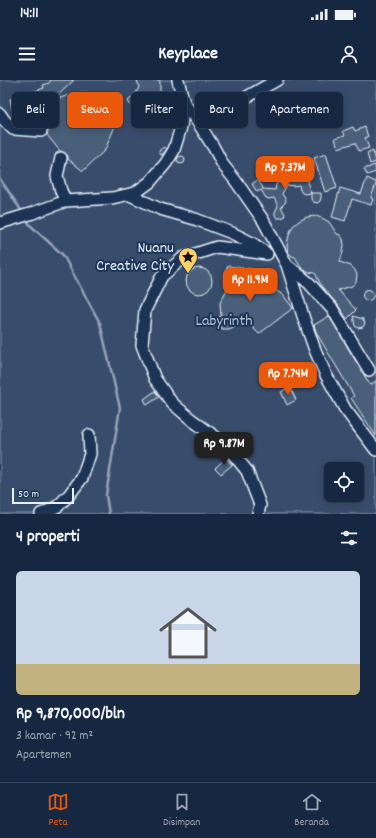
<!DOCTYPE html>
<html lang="id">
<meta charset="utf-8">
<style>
:root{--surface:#162841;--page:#1f3048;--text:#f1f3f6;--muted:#9ea6b1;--line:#35445a;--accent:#ea580c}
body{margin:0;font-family:Dekko,sans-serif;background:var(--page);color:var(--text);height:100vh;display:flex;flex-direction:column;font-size:15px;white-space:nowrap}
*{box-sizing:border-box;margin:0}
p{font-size:13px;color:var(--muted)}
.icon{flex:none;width:22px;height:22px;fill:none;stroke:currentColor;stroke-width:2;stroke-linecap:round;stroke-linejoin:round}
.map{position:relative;height:434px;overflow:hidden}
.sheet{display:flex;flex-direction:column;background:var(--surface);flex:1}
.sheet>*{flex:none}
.hud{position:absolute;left:12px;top:12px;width:352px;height:36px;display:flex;gap:8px}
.fabs{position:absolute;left:324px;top:382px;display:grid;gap:8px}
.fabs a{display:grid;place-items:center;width:40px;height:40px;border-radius:6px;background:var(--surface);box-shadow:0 2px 10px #0003,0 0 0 1px var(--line);font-size:20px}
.scale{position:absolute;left:12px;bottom:10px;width:62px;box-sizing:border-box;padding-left:4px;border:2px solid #e8f1f8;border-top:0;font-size:11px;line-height:14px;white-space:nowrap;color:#e8f1f8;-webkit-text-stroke:3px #1d3557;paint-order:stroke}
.price{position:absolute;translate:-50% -34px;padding:0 9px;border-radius:8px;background:var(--accent);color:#fff;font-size:13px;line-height:26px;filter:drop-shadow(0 1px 2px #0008)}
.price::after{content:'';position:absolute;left:50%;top:24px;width:12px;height:9px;margin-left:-6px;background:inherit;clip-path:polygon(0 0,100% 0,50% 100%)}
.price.selected{background:#222;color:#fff}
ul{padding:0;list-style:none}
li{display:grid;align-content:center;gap:8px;height:212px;padding:0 16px}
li+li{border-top:1px solid var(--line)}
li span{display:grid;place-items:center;height:124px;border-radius:6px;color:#555}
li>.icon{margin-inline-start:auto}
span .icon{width:72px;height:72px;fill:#fffc;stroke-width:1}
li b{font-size:17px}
h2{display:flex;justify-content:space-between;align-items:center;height:48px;padding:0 16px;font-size:17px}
.pill{padding:0 14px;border-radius:6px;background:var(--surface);box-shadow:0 2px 10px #0003,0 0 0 1px var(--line);font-size:14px;line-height:36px}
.pill.selected{background:var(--accent);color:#fff}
.status{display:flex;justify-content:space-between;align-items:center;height:28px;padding:0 20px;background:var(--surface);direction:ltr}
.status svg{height:11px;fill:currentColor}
header{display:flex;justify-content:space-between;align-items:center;height:52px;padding:0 16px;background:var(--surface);font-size:18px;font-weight:800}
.tab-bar{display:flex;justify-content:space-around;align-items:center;height:56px;border-top:1px solid var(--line);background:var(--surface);font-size:11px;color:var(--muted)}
.tab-bar a{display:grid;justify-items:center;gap:2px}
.tab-bar .selected{color:var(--accent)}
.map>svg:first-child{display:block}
.green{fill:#374d6c;stroke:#909fb2;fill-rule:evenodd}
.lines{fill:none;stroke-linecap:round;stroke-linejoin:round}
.stream{stroke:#95a4b5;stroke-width:2.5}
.building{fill:#495e7a;stroke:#e8f1f8}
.minor-casing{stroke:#e8f1f8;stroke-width:14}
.minor{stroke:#1d3557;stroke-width:11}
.labels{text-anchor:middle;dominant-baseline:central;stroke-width:4;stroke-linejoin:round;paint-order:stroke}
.poi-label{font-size:16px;fill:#e8f1f8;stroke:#1d3557;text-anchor:end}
.park-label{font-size:16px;fill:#b3c0ce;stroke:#1d3557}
</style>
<div class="status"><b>14:11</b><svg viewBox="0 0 49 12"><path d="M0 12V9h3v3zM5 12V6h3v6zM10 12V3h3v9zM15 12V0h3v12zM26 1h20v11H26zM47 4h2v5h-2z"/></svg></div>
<header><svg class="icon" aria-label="menu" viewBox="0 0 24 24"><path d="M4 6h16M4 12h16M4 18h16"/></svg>Keyplace<svg class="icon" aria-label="person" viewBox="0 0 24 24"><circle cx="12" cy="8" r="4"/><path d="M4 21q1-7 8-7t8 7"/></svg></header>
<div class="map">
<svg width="376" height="434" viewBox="0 0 376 434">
<rect width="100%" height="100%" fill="#1d3557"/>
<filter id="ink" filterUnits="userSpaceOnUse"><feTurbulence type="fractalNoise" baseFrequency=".025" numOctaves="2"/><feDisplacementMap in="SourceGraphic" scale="8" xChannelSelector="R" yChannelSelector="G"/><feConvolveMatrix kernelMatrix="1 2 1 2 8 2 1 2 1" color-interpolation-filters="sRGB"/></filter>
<g filter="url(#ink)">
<path class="green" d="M0,0H376V434H0ZM331,389H357V415H331Z"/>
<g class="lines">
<path class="stream" d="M0,99L23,133
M26,139L30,145L63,175L100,243L120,328L106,415L109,434"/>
</g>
<path class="building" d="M51,0H74L53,20L77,13H91L100,20L107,26L115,46L105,70L83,91L68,79V76L65,73L60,71L47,55L48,51L47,48L45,45L40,44L34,24L12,29L10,19L44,8L43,5L49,3Z
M137,0H160V11L157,17L150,15L143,23L147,28L136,35L128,21L136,13L139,7Z
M353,47L355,51L365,47L368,57L365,58L369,68L359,71L355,63L338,68L335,58L345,55L343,51Z
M164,67L167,69L162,75L160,74L159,71L162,68Z
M373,71L376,82L370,84L367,74Z
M326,74L337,108L325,112L314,78Z
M177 80a4 4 0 1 1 8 0a4 4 0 1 1-8 0Z
M375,85L376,92L367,95L364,89Z
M305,91L313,93L310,99L307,102L309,107L311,113L305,114L302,113L300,110L299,105L293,106L287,105L282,114L286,120L285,123L281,127L285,134L284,137L281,138H277L275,135V132L278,126L274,118L269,119L266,118L261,110L257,112L252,104L258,100L263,108L262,109L275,110L276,105L278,102H282L286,103L289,98L292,96L299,98L303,92Z
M367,98L376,102V104L371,118L373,119L371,125L352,119L345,141L332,137L340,108L361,114Z
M311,113H321V118L320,121L318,123L313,122L311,119Z
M316,136L322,138L329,142L337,154L340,155L343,159L344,165L343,172L340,182L351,186L355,190L357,195L356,202L352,206L338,210L356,230L347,239L338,225L322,207L315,193L308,192L303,189L300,185L295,177L292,176L288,172L287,166L288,159L290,152L293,146L299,141L307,137Z
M228,186L253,189L251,201L264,203L283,215L293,228L259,254L252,247L243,243L229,249H222L219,245L216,240L221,235L220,223L230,203L225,200L226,190Z
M186 201a13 13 0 1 1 26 0a13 13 0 1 1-26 0Z
M362.5 215a5.5 5.5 0 1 1 11 0a5.5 5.5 0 1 1-11 0Z
M329,236L370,305L376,301V356L351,318L354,316L317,254L314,245Z
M353,236L363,239L365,243L363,247L358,248L355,246Z
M290,307L296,320L287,325L281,312Z
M155,311L159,317L147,325L144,319Z
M226,378L232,385L221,394L215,388Z"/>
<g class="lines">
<g class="minor-casing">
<path id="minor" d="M178,0L184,23L199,44L214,68L223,85L235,100L263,140L287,185L304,239L315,270L326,295L345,329L376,370
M0,34L4,40L13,49L41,51
M199,44L277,0
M61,78L57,96L61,111L66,121
M130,115L160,129L195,139L232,153L252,163L265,172
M0,143L30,134L66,121L112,118L135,113L150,102L166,83L174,70L181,47L184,23
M287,185L309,203L333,230L369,290
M41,434L44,433L58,426L69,415L82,398L90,374L89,355
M258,434L260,425L247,391L225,364L192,340L172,323L155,299L142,265L145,230L162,196L183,178L217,167L267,174"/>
</g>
<use href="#minor" class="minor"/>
</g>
</g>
<defs>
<g id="sight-pin" transform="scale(1)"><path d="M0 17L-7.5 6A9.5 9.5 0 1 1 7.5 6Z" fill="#ffd166" stroke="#1d3557"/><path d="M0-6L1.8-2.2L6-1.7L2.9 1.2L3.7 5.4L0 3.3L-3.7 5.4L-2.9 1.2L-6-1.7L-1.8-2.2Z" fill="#111"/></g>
</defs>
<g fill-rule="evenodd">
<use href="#sight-pin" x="188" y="177"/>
</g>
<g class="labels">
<g class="poi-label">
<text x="174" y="168">Nuanu<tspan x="174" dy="18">Creative City</tspan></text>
</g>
<g class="park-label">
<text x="224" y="241">Labyrinth</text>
</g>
</g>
</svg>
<div class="fabs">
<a><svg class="icon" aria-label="locate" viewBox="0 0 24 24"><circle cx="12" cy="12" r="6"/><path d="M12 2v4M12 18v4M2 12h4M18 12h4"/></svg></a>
</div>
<div class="scale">50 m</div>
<b class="price" style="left:285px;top:110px">Rp 7.37M</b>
<b class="price" style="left:250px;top:222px">Rp 11.9M</b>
<b class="price" style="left:288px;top:316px">Rp 7.74M</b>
<b class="price selected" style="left:224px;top:386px">Rp 9.87M</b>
<div class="hud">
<a class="pill">Beli</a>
<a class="pill selected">Sewa</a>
<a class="pill">Filter</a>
<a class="pill">Baru</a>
<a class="pill">Apartemen</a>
</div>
</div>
<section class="sheet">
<h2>4 properti<svg class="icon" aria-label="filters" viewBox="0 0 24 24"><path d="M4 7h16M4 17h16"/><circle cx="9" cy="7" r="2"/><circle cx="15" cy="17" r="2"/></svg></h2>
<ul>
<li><span style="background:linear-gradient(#c9d6e8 75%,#c2b280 0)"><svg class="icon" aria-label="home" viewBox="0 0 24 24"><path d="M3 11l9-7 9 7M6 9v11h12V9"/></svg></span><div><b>Rp 9,870,000/bln</b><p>3 kamar · 92 m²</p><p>Apartemen</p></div></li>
</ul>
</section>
<nav class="tab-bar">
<a class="selected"><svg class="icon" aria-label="map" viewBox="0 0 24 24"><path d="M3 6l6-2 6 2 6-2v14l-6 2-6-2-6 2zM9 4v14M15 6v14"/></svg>Peta</a>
<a><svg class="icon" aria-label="saved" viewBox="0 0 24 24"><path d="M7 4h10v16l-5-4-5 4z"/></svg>Disimpan</a>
<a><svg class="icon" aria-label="home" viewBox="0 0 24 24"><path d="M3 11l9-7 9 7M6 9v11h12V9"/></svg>Beranda</a>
</nav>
